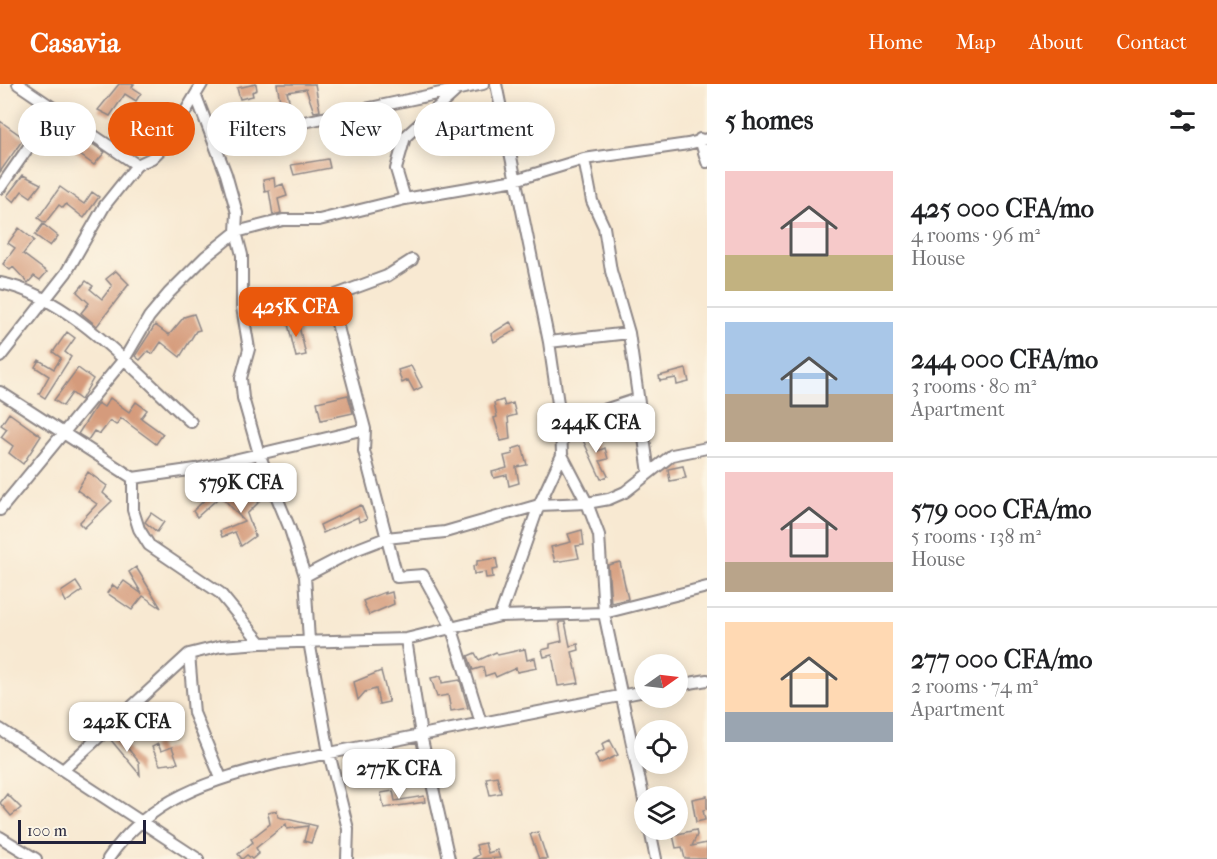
<!DOCTYPE html>
<meta charset="utf-8">
<style>
:root{--surface:#fff;--page:#f6f6f6;--text:#202124;--muted:#757577;--line:#e0e0e0;--accent:#ea580c}
body{margin:0;font-family:"IM FELL French Canon",serif;background:var(--page);color:var(--text);height:100vh;display:flex;flex-direction:column;font-size:22px;white-space:nowrap}
*{box-sizing:border-box;margin:0}
p{font-size:20px;color:var(--muted)}
.icon{flex:none;width:33px;height:33px;fill:none;stroke:currentColor;stroke-width:2;stroke-linecap:round;stroke-linejoin:round}
.map{position:relative;flex:1;overflow:hidden}
.drawer{display:flex;flex-direction:column;background:var(--surface);width:510px}
.drawer>*{flex:none}
.guide{position:absolute;left:18px;top:18px;width:570px;height:54px;display:flex;gap:12px}
.needle{width:39px;rotate:76deg}
.controls{position:absolute;left:634px;top:570px;display:grid;gap:12px}
.controls a{display:grid;place-items:center;width:54px;height:54px;border-radius:50%;background:var(--surface);box-shadow:0 3px 15px #0003;font-size:30px}
.scale{position:absolute;left:18px;bottom:15px;width:128px;box-sizing:border-box;padding-left:6px;border:3px solid #22223b;border-top:0;font-size:16px;line-height:21px;white-space:nowrap;color:#22223b;-webkit-text-stroke:4px #fcf5e5;paint-order:stroke}
.price{position:absolute;translate:-50% -51px;padding:0 14px;border-radius:12px;background:#fff;color:#222;font-size:20px;line-height:39px;filter:drop-shadow(0 2px 3px #0008)}
.price::after{content:'';position:absolute;left:50%;top:36px;width:18px;height:14px;margin-left:-9px;background:inherit;clip-path:polygon(0 0,100% 0,50% 100%)}
.price.selected{background:var(--accent);color:#fff}
ul{padding:0;list-style:none}
li{display:flex;align-items:center;gap:18px;height:150px;padding:0 18px}
li+li{border-top:2px solid var(--line)}
li span{display:grid;place-items:center;flex:none;width:168px;height:120px;border-radius:0px;color:#555}
li>.icon{margin-inline-start:auto}
span .icon{width:72px;height:72px;fill:#fffc;stroke-width:1}
li b{font-size:26px}
h2{display:flex;justify-content:space-between;align-items:center;height:72px;padding:0 18px;font-size:26px}
.tag{padding:0 21px;border-radius:27px;background:var(--surface);box-shadow:0 3px 15px #0003;font-size:21px;line-height:54px}
.tag.selected{background:var(--accent);color:#fff}
header{display:flex;align-items:center;gap:36px;box-sizing:border-box;height:84px;padding:0 30px;background:var(--accent);color:#fff}
header strong{font-size:28px}
nav{display:flex;gap:33px;margin-inline-start:auto;font-size:21px}
main{display:flex;flex:1;min-height:0}
.map>svg:first-child{display:block}
.building{fill:#d59b7b}
.lines{fill:none;stroke-linecap:round;stroke-linejoin:round}
.minor-casing{stroke:#8d8686;stroke-width:14}
.minor{stroke:#fff;stroke-width:10}
</style>
<header>
<strong>Casavia</strong>
<nav><a>Home</a><a>Map</a><a>About</a><a>Contact</a></nav>
</header>
<main>
<div class="map">
<svg width="707" height="775" viewBox="0 0 707 775">
<rect width="100%" height="100%" fill="#fcf5e5"/>
<filter id="ink" filterUnits="userSpaceOnUse"><feTurbulence type="fractalNoise" baseFrequency=".0167" numOctaves="2"/><feDisplacementMap in="SourceGraphic" scale="12" xChannelSelector="R" yChannelSelector="G"/><feConvolveMatrix kernelMatrix="1 2 1 2 8 2 1 2 1" color-interpolation-filters="sRGB"/></filter>
<filter id="wash" filterUnits="userSpaceOnUse"><feTurbulence type="fractalNoise" baseFrequency=".008" numOctaves="4" result="noise"/><feDisplacementMap in="SourceGraphic" scale="24" xChannelSelector="R" yChannelSelector="G"/><feGaussianBlur stdDeviation="1.35" result="paint"/><feColorMatrix in="noise" values="0 0 0 0 0 0 0 0 0 0 0 0 0 0 0 0 0 1.4 0 .05"/><feComposite in="paint" operator="in"/></filter>
<g filter="url(#wash)">
<rect width="100%" height="100%" fill="#f8e9d2"/>
<g id="blocks">
<path class="building" d="M119,0H134L132,3L141,9L136,17L125,10L110,32L98,26Z
M256,0L257,6L252,8L253,12L240,15L237,4Z
M277,0H315L320,27L314,28L306,5L287,8L290,20L281,22Z
M0,37L24,54L0,88Z
M74,48L105,68L94,81L65,60Z
M481,54L483,64L454,69L453,60Z
M328,75L330,84L294,91L291,81Z
M23,91L41,100L31,113L22,107L14,118L7,112Z
M274,94L275,103L283,100L287,112L278,115L281,129L273,131L269,107L265,108L263,96Z
M60,103L84,120L92,108L99,113L84,134L66,120L63,124L59,121L45,139L38,134Z
M43,140L58,152L50,162L35,151Z
M19,144L34,156L23,170L47,188L40,196L34,192L28,199L13,183L10,186L3,180L15,164L8,159Z
M116,187L129,200L97,242L81,229L89,219L77,208L86,197L93,202L90,205L102,215L112,202L106,195Z
M194,230L200,246L196,247L180,273L161,258L153,270L148,267L140,276L135,272L155,241L169,251L184,233Z
M297,234L306,271L296,273L287,236Z
M510,238L516,246L494,258L491,250Z
M67,248L75,254L65,268L71,273L45,314L39,310L49,292L35,283L39,276L54,285L61,274L53,268Z
M411,282L422,303L414,307L408,296L402,299L398,286Z
M78,284L93,295L81,316L72,309L63,322L54,316Z
M686,285L689,298L677,301L676,294L660,297L659,292Z
M348,311L353,329L321,336L317,318Z
M110,314L129,328L136,318L147,326L141,334L163,350L156,360L121,334L116,341L110,337L100,350L94,347L88,356L78,350L98,319L104,323Z
M503,316L505,322L513,319L516,331L508,333L510,355L501,357L494,334L497,333L494,319Z
M9,329L41,352L23,380L9,369L13,362L1,353L7,345L1,341Z
M591,347L598,367L605,364L608,375L600,377L608,392L601,395L582,354H586L585,349Z
M522,362L527,381L516,383L519,399L509,402L507,391L494,394L492,388L507,384L504,372L513,370L512,365Z
M683,382L686,394L670,397L668,385Z
M88,388L107,402L103,409L112,417L84,444L79,439L97,420L77,406Z
M238,400L252,416L258,410L262,415L247,430L255,452L241,462L235,448L222,453L220,447L244,437L223,414Z
M218,403L224,409L197,433L193,427Z
M361,421L367,435L359,438L358,433L323,449L320,441Z
M151,429L164,438L157,448L145,438Z
M582,446L584,461L576,462L579,474L555,478L551,463L571,458L568,450Z
M496,474L498,485L492,486L493,493L486,494L485,488L474,490L473,482L477,481V477Z
M620,478L628,515L611,519L608,481Z
M136,483L161,524L143,512L132,526L107,509L113,501L118,505L124,497L142,510L129,488Z
M76,498L82,507L66,518L61,508Z
M385,508V510L392,508L394,520L369,531L363,517Z
M559,538H565L570,562L578,560L579,566L572,568L579,599L558,602L552,571L544,573L542,566L550,564V560L562,557Z
M525,565L527,576L535,574L537,584L517,588L516,584L496,593L494,589L485,592L483,583L473,586L468,572L475,569L479,576L496,568L498,571Z
M381,587L389,618L379,620L376,605L365,608L358,616L354,598Z
M441,592L442,599L460,596L468,624L451,627L448,611L437,613L431,594Z
M117,651L139,678L140,691L111,656Z
M610,656L618,671L599,680L595,671L604,666L602,660Z
M158,660L161,667L172,663L178,679L160,681L152,663Z
M497,692L501,709L490,711L486,694Z
M393,707L395,717L424,712L425,718L384,724L381,709Z
M7,710L21,724L11,732L0,719Z
M707,712V725L703,726L705,736L696,738L692,715Z
M277,727L278,733L317,742L311,759L304,757L308,742L287,745L286,740L256,764L259,769L252,775L247,771L242,775L238,770L253,758L251,755L270,740L268,729Z
M696,746L697,751L692,762L707,759V775H685L682,763L676,764L673,751Z
M538,748L547,775H539L530,750Z
M485,759L488,769L497,766L500,774L472,775L479,771L476,761Z"/>
</g>
</g>
<g filter="url(#ink)">
<use href="#blocks" fill-opacity="0" stroke="#8d8686" stroke-width="1.5"/>
<g class="lines">
<g class="minor-casing">
<path id="minor" d="M18,0L137,81
M496,0L549,258L561,340L562,371L587,419L599,451L604,529L645,721
M196,12L226,90L237,129L236,148L242,171V223L249,265L241,294L243,314L259,370L290,445L305,492L309,557L329,669L348,745L347,775
M700,55L707,78
M215,57L483,0
M584,75L592,117L604,143L611,187L629,249L649,389
M0,104L55,25
M405,115L396,85L405,53L458,5
M0,199C71,212 138,291 191,338
M330,213L365,345L364,367L397,493L423,491L451,542L481,639
M242,223L330,213L387,192L412,176
M549,258L629,249
M0,273L66,189L105,121L137,81L152,74L166,60L202,0
M0,308L133,394L196,385L365,345
M561,340L638,315
M133,394V426L139,445L149,461L220,509L261,559
M0,426L125,274L149,233L169,209L205,173L236,148L283,136H319L405,115L515,96L584,75L688,60L707,55
M305,492L355,466L386,454L445,448L539,421L587,419L609,415L625,408L672,371L707,364
M500,532L539,421L562,371
M406,555L421,651L449,775
M189,570L194,629L221,694
M678,601L707,596
M0,645L198,775
M63,686L189,570L221,562L261,559L406,555L500,532L604,529L707,503
M650,746L656,775
M0,753L36,775
M108,775C149,714 211,696 279,679L645,607"/>
</g>
<use href="#minor" class="minor"/>
</g>
</g>
</svg>
<div class="controls">
<a><svg class="needle" viewBox="-14 -14 28 28"><path d="M0-13l5 13h-10z" fill="#e53935"/><path d="M0 13l5-13h-10z" fill="#757577"/></svg></a>
<a><svg class="icon" aria-label="locate" viewBox="0 0 24 24"><circle cx="12" cy="12" r="6"/><path d="M12 2v4M12 18v4M2 12h4M18 12h4"/></svg></a>
<a><svg class="icon" aria-label="layers" viewBox="0 0 24 24"><path d="M12 4l9 5-9 5-9-5zM3 14l9 5 9-5"/></svg></a>
</div>
<div class="scale">100 m</div>
<b class="price selected" style="left:296px;top:254px">425K CFA</b>
<b class="price" style="left:596px;top:370px">244K CFA</b>
<b class="price" style="left:241px;top:430px">579K CFA</b>
<b class="price" style="left:127px;top:669px">242K CFA</b>
<b class="price" style="left:399px;top:716px">277K CFA</b>
<div class="guide">
<a class="tag">Buy</a>
<a class="tag selected">Rent</a>
<a class="tag">Filters</a>
<a class="tag">New</a>
<a class="tag">Apartment</a>
</div>
</div>
<section class="drawer">
<h2>5 homes<svg class="icon" aria-label="filters" viewBox="0 0 24 24"><path d="M4 7h16M4 17h16"/><circle cx="9" cy="7" r="2"/><circle cx="15" cy="17" r="2"/></svg></h2>
<ul>
<li><span style="background:linear-gradient(#f6c9c9 70%,#c2b280 0)"><svg class="icon" aria-label="home" viewBox="0 0 24 24"><path d="M3 11l9-7 9 7M6 9v11h12V9"/></svg></span><div><b>425 000 CFA/mo</b><p>4 rooms · 96 m²</p><p>House</p></div></li>
<li><span style="background:linear-gradient(#a9c7e8 60%,#b9a48a 0)"><svg class="icon" aria-label="home" viewBox="0 0 24 24"><path d="M3 11l9-7 9 7M6 9v11h12V9"/></svg></span><div><b>244 000 CFA/mo</b><p>3 rooms · 80 m²</p><p>Apartment</p></div></li>
<li><span style="background:linear-gradient(#f6c9c9 75%,#b9a48a 0)"><svg class="icon" aria-label="home" viewBox="0 0 24 24"><path d="M3 11l9-7 9 7M6 9v11h12V9"/></svg></span><div><b>579 000 CFA/mo</b><p>5 rooms · 138 m²</p><p>House</p></div></li>
<li><span style="background:linear-gradient(#ffd9b3 75%,#9aa5b1 0)"><svg class="icon" aria-label="home" viewBox="0 0 24 24"><path d="M3 11l9-7 9 7M6 9v11h12V9"/></svg></span><div><b>277 000 CFA/mo</b><p>2 rooms · 74 m²</p><p>Apartment</p></div></li>
</ul>
</section>
</main>
